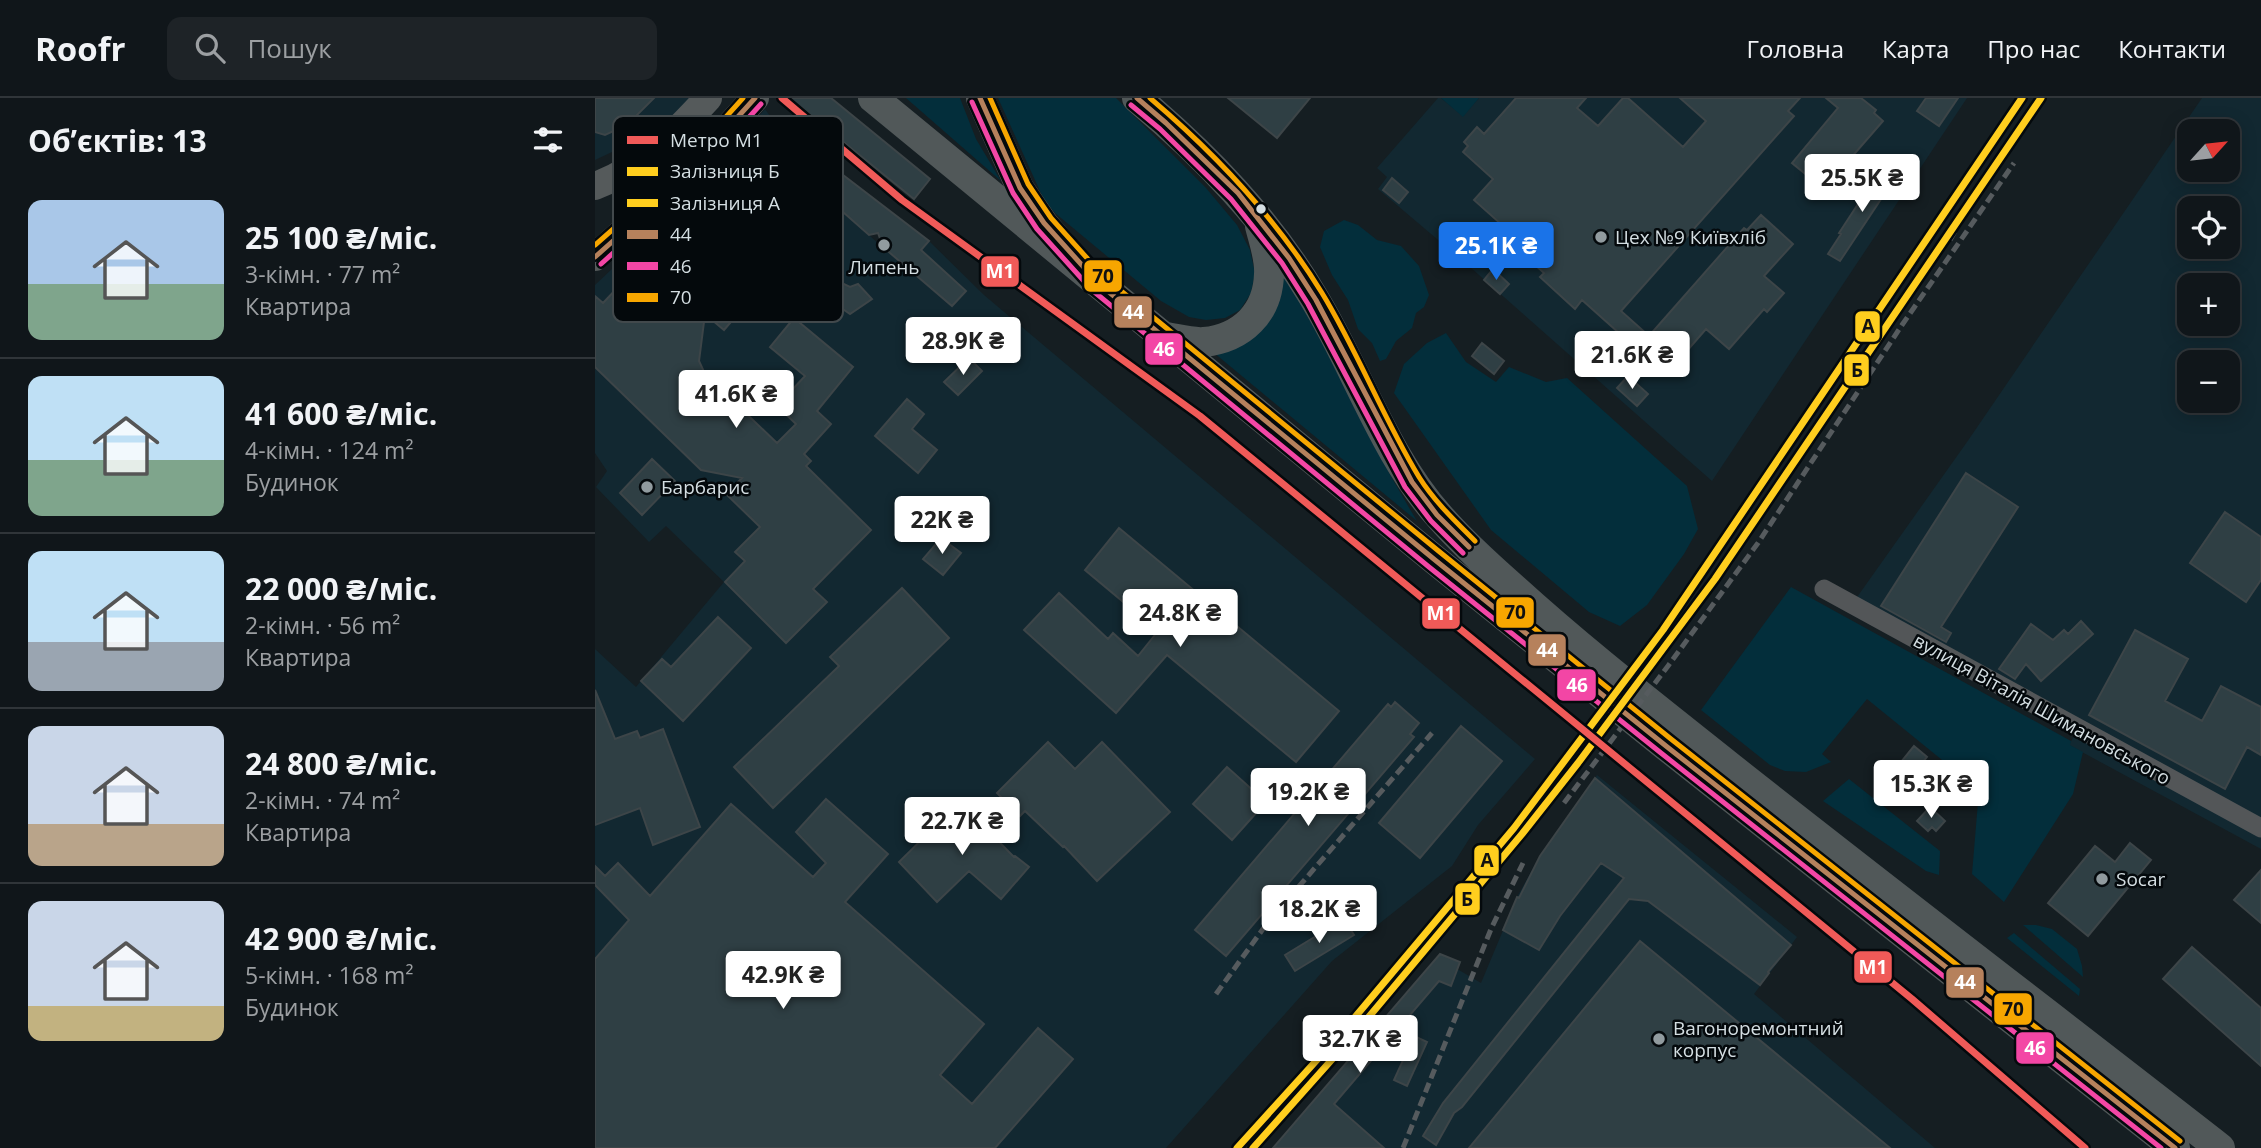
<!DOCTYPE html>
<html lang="uk">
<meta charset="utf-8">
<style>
:root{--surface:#10161a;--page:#1e2327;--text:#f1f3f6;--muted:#9c9fa2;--line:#303539;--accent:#1a73e8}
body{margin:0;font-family:"Open Sans",sans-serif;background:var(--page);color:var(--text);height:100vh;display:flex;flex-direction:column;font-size:26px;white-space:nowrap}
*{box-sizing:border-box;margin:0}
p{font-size:23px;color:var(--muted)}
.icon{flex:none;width:38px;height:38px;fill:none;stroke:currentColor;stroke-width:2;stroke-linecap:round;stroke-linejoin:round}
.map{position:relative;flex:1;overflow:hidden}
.sheet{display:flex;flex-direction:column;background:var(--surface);width:595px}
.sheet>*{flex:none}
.needle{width:46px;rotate:63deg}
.tools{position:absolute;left:1582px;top:21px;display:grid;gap:14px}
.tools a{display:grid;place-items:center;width:63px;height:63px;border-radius:14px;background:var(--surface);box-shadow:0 4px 18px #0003,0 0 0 2px var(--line);font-size:35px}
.price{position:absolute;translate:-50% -60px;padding:0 16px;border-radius:7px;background:#fff;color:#222;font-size:23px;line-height:46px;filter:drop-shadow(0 2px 4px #0008)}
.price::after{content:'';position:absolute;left:50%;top:42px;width:21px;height:16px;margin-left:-10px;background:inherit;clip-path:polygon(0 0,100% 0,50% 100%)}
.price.selected{background:var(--accent);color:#fff}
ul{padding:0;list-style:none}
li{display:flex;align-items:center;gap:21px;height:175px;padding:0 28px}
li+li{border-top:2px solid var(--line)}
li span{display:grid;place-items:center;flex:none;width:196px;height:140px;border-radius:14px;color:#555}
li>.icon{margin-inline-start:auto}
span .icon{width:84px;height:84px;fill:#fffc;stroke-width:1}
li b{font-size:30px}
h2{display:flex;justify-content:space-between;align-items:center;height:84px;padding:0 28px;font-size:30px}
header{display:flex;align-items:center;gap:42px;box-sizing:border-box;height:98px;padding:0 35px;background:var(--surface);border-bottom:2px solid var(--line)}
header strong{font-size:33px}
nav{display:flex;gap:38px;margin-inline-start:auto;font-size:24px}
.search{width:490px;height:63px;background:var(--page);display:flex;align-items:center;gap:18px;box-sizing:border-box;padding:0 24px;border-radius:14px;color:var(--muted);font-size:26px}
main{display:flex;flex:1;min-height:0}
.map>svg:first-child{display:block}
.built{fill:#122831;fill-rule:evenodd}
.green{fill:#032e3b}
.building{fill:#2f3f44;stroke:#3d4548;stroke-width:2}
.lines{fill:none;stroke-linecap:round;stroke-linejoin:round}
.street{stroke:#535658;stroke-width:19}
.secondary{stroke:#555a5b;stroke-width:28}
.primary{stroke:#515859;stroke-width:30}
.rail{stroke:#565b5e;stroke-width:5;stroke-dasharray:10 5;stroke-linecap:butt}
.bus-1-casing{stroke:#04090c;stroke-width:10}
.bus-2-casing{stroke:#04090c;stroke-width:10}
.bus-3-casing{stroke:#04090c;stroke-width:10}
.bus-1{stroke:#b6815c;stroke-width:5}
.bus-2{stroke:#f346a5;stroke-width:5}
.bus-3{stroke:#f7a600;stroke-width:5}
.rail-1-casing{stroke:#04090c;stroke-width:12}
.rail-2-casing{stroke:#04090c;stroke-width:12}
.rail-1{stroke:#ffce1e;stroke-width:7}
.rail-2{stroke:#ffce1e;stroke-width:7}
.metro-1-casing{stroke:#04090c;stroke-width:12}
.metro-1{stroke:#f05a58;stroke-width:7}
.bus-dot{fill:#d4dee2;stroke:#04090c;stroke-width:2.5}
.poi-dot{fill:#919b9f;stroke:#04090c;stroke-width:2.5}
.labels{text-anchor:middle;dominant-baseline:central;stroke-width:5;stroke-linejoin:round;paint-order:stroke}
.poi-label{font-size:19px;fill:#d4dee2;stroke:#04090c;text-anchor:start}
.street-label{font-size:19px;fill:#d4dee2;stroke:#04090c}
.key{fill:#04090c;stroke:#42494c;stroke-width:2}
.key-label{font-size:19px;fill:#d4dee2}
.line-badge{stroke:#04090c;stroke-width:2.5}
.badge-label{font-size:19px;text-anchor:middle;font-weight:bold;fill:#fff}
.pale-badge-label{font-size:19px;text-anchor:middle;font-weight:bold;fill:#111}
</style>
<header>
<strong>Roofr</strong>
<div class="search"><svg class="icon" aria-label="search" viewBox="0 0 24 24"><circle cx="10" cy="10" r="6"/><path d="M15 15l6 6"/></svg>Пошук</div>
<nav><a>Головна</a><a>Карта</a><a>Про нас</a><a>Контакти</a></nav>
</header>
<main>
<section class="sheet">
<h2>Об’єктів: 13<svg class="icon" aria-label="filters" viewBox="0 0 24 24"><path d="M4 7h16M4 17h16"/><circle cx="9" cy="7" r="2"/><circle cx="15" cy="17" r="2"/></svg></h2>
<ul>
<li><span style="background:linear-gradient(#a9c7e8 60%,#7fa58c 0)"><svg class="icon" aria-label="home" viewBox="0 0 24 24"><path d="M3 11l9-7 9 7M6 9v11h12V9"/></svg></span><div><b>25 100 ₴/міс.</b><p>3-кімн. · 77 m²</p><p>Квартира</p></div></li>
<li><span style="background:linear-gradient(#bfe0f5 60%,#7fa58c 0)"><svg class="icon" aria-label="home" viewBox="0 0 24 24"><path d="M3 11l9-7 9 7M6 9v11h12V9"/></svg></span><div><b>41 600 ₴/міс.</b><p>4-кімн. · 124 m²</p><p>Будинок</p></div></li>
<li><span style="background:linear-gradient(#bfe0f5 65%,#9aa5b1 0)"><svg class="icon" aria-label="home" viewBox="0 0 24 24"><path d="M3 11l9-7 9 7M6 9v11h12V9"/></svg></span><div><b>22 000 ₴/міс.</b><p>2-кімн. · 56 m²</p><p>Квартира</p></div></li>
<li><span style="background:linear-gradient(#c9d6e8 70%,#b9a48a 0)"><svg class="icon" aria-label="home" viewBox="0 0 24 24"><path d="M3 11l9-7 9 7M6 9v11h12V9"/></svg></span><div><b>24 800 ₴/міс.</b><p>2-кімн. · 74 m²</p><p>Квартира</p></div></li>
<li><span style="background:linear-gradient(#c9d6e8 75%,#c2b280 0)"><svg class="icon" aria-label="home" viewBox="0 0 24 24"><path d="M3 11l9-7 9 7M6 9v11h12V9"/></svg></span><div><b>42 900 ₴/міс.</b><p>5-кімн. · 168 m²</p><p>Будинок</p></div></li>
</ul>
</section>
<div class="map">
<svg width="1666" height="1050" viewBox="0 0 1666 1050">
<rect width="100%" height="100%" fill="#151e22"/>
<path class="built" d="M0,0H95L73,22L51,38L0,62Z
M843,0H846L868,18L884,0H1372L1117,383L875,169L783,91L792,79L782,70Z
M1607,0H1666V751L1474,647L1486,626L1260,502L1372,344ZM1594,33H1633V72H1594ZM1594,110H1633V149H1594ZM1594,187H1633V226H1594ZM1594,264H1633V303H1594Z
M170,11L184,31L214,51L271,95L249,115L284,146L294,153L334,143L389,197L940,661L883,727L857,768L737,863L571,1050H0V551L41,589L129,484L71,428L54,444L1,389L12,373L0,355V187L89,103Z
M1002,677L1202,839L1159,896L1340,1050H683L852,865L886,885L922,799L945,758Z"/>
<path class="green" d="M311,0H365L381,41L406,83Z
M403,0H521L611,90L642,127L655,152L660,175L656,195L645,212L630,220L611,222L594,219L566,203L460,115L449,102Z
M846,0H884L868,19Z
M749,122L763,127L782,142L806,148L824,168L834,197L829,209L821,215L817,230L801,243L791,261L785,263L777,245L763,231L753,202L737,177L725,149L729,133Z
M689,176C737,256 773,343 822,423L618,254Z
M851,235L871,264L901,284L914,269L951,284L972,280L1092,388L1103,431L1089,456L1052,507L1025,528L994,514L896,432L799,295L809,266L832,245Z
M1196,489L1476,643L1475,647L1488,654L1478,696L1409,804L1377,776L1384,692L1272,601L1227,656L1236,664L1211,674L1190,673L1175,667L1106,612Z
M1254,681L1345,753L1344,777L1331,773L1228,703Z
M1428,827H1441L1457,831L1482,851L1487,868L1488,879Z
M1419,835L1485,891L1484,898L1412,840Z"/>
<path class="building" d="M0,0H59L32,27L10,37L0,34Z
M194,0H236L335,81L319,101Z
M633,0H715L682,40Z
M921,0H991L982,10L1003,28L1028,0H1033L1088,49L1111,23L1085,0H1205L1193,13L1199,18L1026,213L1054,238L1149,130L1152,132L1166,117L1198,146L1169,178L1189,195L1172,214L1169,211L1134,251L1111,231L1071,277L987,202L980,211L945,179L949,175L940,167L945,161L879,102L898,81L868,54L873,48L869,44L882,29L889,36Z
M1231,0H1266L1281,12L1279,15L1288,23L1234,85L1226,78L1220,84L1197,65L1243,10Z
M1331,0H1363L1344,28L1322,13Z
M181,33L196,60L214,51L334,143L326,152L371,193L357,208L288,149L283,135L274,137L239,106L222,80L202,88L156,43Z
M1300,58L1318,69L1309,82L1291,71Z
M1286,71L1300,80L1245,163L1233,156L1246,136L1244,135Z
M797,80L813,94L804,105L788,92Z
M119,151L165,190L129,232L110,216L104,263L110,276L182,345L201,326L182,308L210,278L175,249L199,220L258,269L222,313L236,326L209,356L216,363L211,368L276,432L218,491L232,504L191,545L130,484L150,463L140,454L165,429L131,396L147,380L106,372L0,269V198L8,205L45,166L80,198Z
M898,171L914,186L905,196L889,182Z
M232,178L255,189L263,186L277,201L255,216L225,195L226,192L211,180Z
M887,245L909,263L899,276L877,258Z
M374,260L387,273L363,297L349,284Z
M1033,278L1053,296L1042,308L1022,290Z
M312,301L329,316L317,331L342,352L323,375L280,338Z
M57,361L80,383L47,417L25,395Z
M1371,375L1423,409L1346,529L1356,535L1351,544L1286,508Z
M1630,414L1666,439V482L1651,504L1595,465Z
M524,430L744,613L701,664L572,557L521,615L429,532L464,495L513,541L518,535L543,558L563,533L490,472Z
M346,440L366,455L348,477L328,461Z
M307,490L354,540L178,710L139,669L244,568L235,559Z
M123,519L156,550L88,623L46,583L67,561L76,569Z
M1486,523L1498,536L1446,583L1431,566L1420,581L1404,571L1436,526L1458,542L1469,532L1473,536Z
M1540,532L1593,561L1570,603L1607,623L1626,588L1666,609V657L1652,649L1630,691L1494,617Z
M0,592L20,641L42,633L45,640L68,631L105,729L58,747L45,710L0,727Z
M800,604L824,625L815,636L819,639L631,858L600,832L793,606L796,609Z
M866,628L907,663L825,760L784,725Z
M453,644L480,671L507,644L575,714L502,783L469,748L468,749L430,713L425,718L402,695Z
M1319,648L1332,659L1298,701L1285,690Z
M632,669L671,704L637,742L598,706Z
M1000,680L1196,847L1173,874L1174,875L1165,887L1053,803L1034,801L867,1009L859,1015L841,1047L828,1038L848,1005L1029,780L1006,765L965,818L944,852L908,832L922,799L924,800L945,758Z
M231,701L293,756L250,804L389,926L345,977L377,1006L443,930L478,961L400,1050H0V861L34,822L0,787V768L10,778L23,765L55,798L136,706L218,779L231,765L201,734Z
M365,704L419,759L420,758L434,769L406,801L374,773L342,804L304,764Z
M1335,709L1350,723L1341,733L1337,729L1333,733L1322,723Z
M1535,745L1556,762L1493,838L1453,805L1500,748L1520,764Z
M1666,772V825L1639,802Z
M749,821L759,837L700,873L690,857Z
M1045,843L1295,1050H874Z
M1597,849L1666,910V968L1568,881Z
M845,856L865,864L856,888L844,883L739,1006L789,1050H678Z
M819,938L832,944L812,988L799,982Z"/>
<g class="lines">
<path class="street" d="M1229,491L1666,730"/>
<path class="secondary" d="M385,0L425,90L449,125L467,146
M0,88C48,70 79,37 113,0
M0,159L81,87L160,0"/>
<path class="primary" d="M278,0L840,462L1071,648L1580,1050
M542,0C611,58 673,122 719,200C761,269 790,358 845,419C867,444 891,466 916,488C986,552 1061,610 1135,669C1297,797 1462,923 1625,1050
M571,239C583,241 597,245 609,244C647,240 673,215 674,176C675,160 669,144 665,128"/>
<path class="rail" d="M1355,142L1381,96
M969,705L1073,568L1163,445L1307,227L1419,65
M621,896L673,824L837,635
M808,1050L896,831L928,765"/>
<g class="bus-1-casing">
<path id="bus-1" d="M385,0L425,90L449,125L503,185L840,462L1071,648L1580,1050
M542,0L571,25L643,95L694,160L721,202L817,384L842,417L874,449
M0,159L81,87L160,0"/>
</g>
<g class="bus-2-casing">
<path id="bus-2" d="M377,4L418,95L442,131L497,192L834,469L1066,655L1566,1050
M536,7L565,31L636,101L687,165L713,206L810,389L836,423L868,455
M6,166L87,93L166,6"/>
</g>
<g class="bus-3-casing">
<path id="bus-3" d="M395,0L433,86L456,120L509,179L846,455L1076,641L1585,1043
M555,0C622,57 681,120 727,195C763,254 788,320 824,379C839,403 860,423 880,443
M0,147L75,81L148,0"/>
</g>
<use href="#bus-1" class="bus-1"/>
<use href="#bus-2" class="bus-2"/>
<use href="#bus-3" class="bus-3"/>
<g class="rail-1-casing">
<path id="rail-1" d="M658,1050L757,939L927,736L983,665L1120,481L1446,0"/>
</g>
<g class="rail-2-casing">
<path id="rail-2" d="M642,1050L750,931L919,730L1068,532L1427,0"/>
</g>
<use href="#rail-1" class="rail-1"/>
<use href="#rail-2" class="rail-2"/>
<g class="metro-1-casing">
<path id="metro-1" d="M187,0L307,102L605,318L1317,901L1490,1050"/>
</g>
<use href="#metro-1" class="metro-1"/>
</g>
<circle class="bus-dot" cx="666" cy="111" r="6"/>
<g class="poi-dot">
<circle cx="1006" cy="139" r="7"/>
<circle cx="289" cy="147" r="7"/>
<circle cx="52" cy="389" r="7"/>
<circle cx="1507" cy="781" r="7"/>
<circle cx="1064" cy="941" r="7"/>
</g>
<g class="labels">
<g class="poi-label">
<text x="1020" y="139">Цех №9 Київхліб</text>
<text x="289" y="169" text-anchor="middle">Липень</text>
<text x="66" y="389">Барбарис</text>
<text x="1521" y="781">Socar</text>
<text x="1078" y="930">Вагоноремонтний<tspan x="1078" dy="22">корпус</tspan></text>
</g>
<g class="street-label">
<text transform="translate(1447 611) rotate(29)">вулиця Віталія Шимановського</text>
</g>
</g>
<rect x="18" y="18" width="230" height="206" rx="10" class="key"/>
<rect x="32" y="38" width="31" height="8" fill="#f05a58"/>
<rect x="32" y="69" width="31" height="9" fill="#ffce1e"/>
<rect x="32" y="101" width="31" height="8" fill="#ffce1e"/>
<rect x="32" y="132" width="31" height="9" fill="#b6815c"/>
<rect x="32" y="164" width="31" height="8" fill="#f346a5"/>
<rect x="32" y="195" width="31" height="9" fill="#f7a600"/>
<g class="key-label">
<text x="75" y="49">Метро M1</text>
<text x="75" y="80">Залізниця Б</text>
<text x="75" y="112">Залізниця A</text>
<text x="75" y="143">44</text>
<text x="75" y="175">46</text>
<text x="75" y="206">70</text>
</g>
<g class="line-badge">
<rect x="385" y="157" width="40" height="33" rx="7" fill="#f05a58"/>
<rect x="488" y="161" width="40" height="34" rx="7" fill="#f7a600"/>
<rect x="518" y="197" width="40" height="34" rx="7" fill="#b6815c"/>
<rect x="1259" y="212" width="27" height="33" rx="7" fill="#ffce1e"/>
<rect x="549" y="234" width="40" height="34" rx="7" fill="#f346a5"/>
<rect x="1248" y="255" width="27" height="34" rx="7" fill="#ffce1e"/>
<rect x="900" y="498" width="40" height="33" rx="7" fill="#f7a600"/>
<rect x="826" y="499" width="40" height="33" rx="7" fill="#f05a58"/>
<rect x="932" y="535" width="40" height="34" rx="7" fill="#b6815c"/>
<rect x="961" y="570" width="41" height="34" rx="7" fill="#f346a5"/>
<rect x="878" y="746" width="27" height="33" rx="7" fill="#ffce1e"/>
<rect x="859" y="784" width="27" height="34" rx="7" fill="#ffce1e"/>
<rect x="1258" y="852" width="40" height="34" rx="7" fill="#f05a58"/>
<rect x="1350" y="868" width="40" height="33" rx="7" fill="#b6815c"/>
<rect x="1398" y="894" width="40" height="34" rx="7" fill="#f7a600"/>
<rect x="1420" y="933" width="40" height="34" rx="7" fill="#f346a5"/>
</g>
<g class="badge-label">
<text x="405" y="180">M1</text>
<text x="538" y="221">44</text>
<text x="569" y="258">46</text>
<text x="846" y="522">M1</text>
<text x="952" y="559">44</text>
<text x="982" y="594">46</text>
<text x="1278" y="876">M1</text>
<text x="1370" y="891">44</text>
<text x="1440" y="957">46</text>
</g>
<g class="pale-badge-label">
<text x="508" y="185">70</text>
<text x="1273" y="235">A</text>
<text x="1262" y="279">Б</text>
<text x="920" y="521">70</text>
<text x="892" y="769">A</text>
<text x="872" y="808">Б</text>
<text x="1418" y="918">70</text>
</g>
</svg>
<div class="tools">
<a><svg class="needle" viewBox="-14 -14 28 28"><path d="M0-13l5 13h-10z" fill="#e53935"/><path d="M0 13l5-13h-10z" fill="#9c9fa2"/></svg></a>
<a><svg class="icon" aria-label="locate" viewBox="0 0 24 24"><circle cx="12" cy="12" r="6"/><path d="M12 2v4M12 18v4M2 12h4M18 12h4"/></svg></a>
<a>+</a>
<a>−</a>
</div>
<b class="price" style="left:1267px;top:116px">25.5K ₴</b>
<b class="price selected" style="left:901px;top:184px">25.1K ₴</b>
<b class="price" style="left:368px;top:279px">28.9K ₴</b>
<b class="price" style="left:1037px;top:293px">21.6K ₴</b>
<b class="price" style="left:141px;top:332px">41.6K ₴</b>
<b class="price" style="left:347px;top:458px">22K ₴</b>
<b class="price" style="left:585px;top:551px">24.8K ₴</b>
<b class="price" style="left:1336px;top:722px">15.3K ₴</b>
<b class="price" style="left:713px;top:730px">19.2K ₴</b>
<b class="price" style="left:367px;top:759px">22.7K ₴</b>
<b class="price" style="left:724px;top:847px">18.2K ₴</b>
<b class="price" style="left:188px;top:913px">42.9K ₴</b>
<b class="price" style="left:765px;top:977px">32.7K ₴</b>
</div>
</main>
